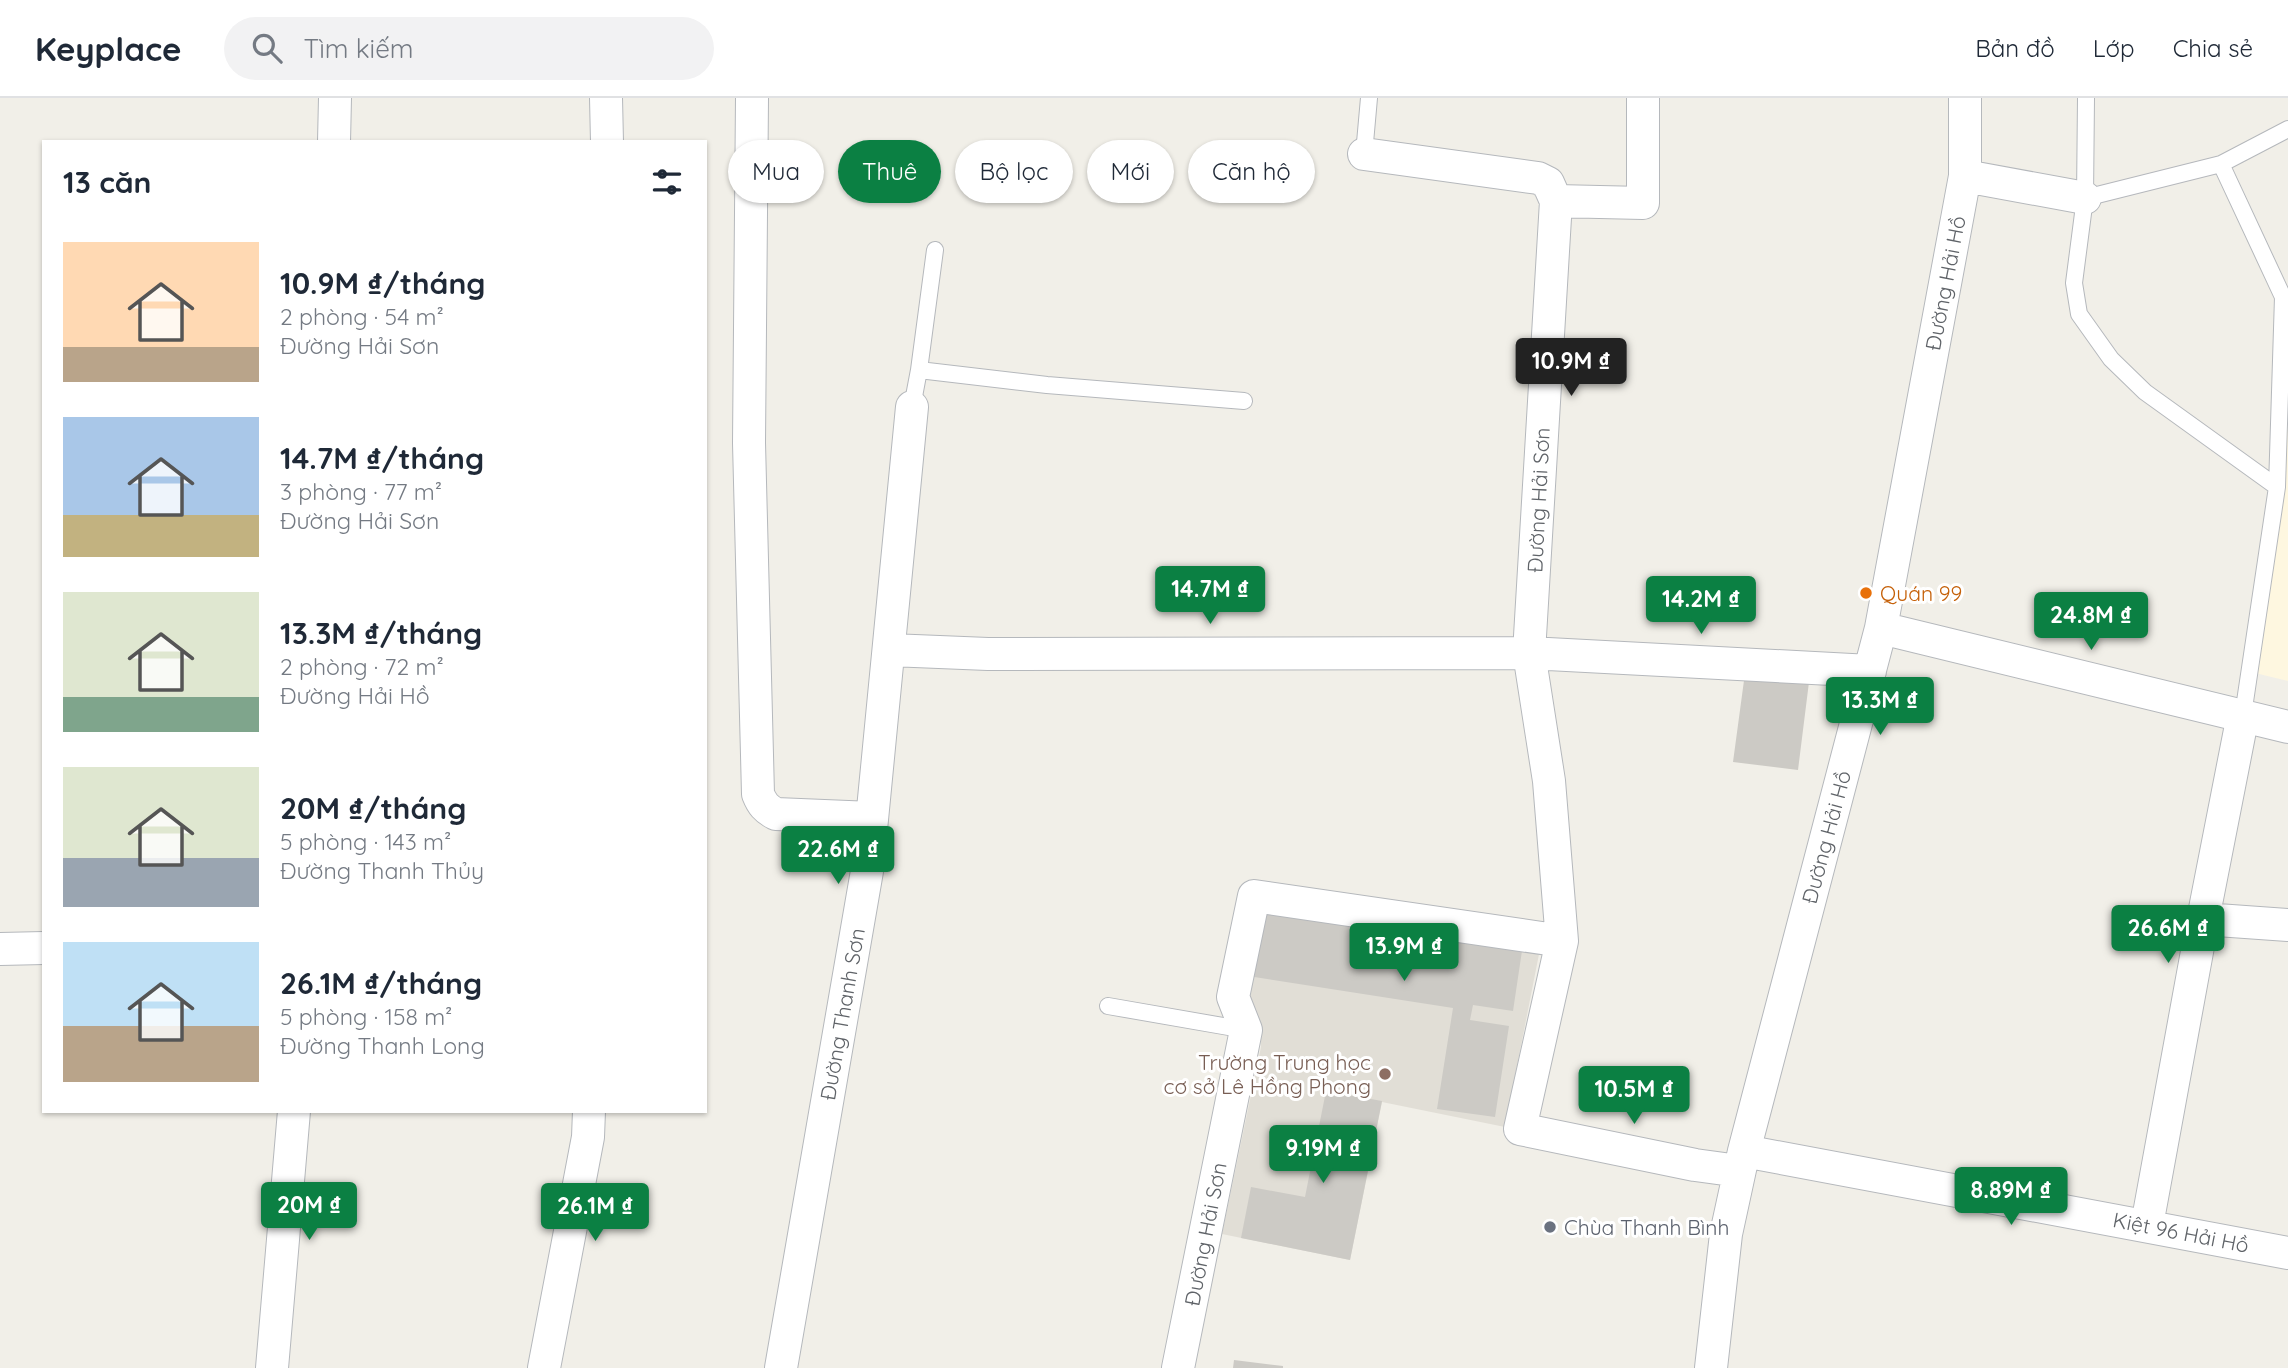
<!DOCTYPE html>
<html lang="vi">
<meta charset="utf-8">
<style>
:root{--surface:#fff;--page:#f2f2f3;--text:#1f2937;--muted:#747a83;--line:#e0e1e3;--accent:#0b8043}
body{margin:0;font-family:Quicksand,sans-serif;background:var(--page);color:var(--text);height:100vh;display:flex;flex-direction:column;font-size:26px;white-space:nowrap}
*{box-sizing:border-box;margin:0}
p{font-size:23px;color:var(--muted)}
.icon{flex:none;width:38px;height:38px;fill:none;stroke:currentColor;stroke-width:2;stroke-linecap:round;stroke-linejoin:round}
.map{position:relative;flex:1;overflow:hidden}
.side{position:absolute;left:42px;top:42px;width:665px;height:973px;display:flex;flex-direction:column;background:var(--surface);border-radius:0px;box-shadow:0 2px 5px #0004}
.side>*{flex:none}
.guide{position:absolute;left:728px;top:42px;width:665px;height:63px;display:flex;gap:14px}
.price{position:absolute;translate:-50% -60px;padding:0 16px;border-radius:7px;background:var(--accent);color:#fff;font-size:23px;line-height:46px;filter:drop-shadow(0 2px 4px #0008)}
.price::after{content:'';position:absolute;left:50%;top:42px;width:21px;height:16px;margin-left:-10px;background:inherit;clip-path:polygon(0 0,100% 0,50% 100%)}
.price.on{background:#222;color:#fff}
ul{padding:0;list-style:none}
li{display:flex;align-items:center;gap:21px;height:175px;padding:0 21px}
li span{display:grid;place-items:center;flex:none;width:196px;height:140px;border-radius:0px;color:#555}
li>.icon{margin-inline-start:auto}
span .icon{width:84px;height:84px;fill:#fffc;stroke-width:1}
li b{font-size:30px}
h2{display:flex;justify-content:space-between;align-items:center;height:84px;padding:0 21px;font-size:30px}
.chip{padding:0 24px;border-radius:32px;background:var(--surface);box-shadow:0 2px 5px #0004;font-size:24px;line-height:63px}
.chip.on{background:var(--accent);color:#fff}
header{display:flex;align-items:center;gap:42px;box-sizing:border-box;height:98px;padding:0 35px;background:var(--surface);border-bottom:2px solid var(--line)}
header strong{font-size:33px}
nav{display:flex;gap:38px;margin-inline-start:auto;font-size:24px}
.search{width:490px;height:63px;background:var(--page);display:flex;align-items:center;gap:18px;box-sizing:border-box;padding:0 24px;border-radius:38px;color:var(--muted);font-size:26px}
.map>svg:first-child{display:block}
.commercial{fill:#fef7e0}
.education{fill:#e1ded6}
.building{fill:#cccac5}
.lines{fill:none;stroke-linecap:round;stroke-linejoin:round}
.lane-casing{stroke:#b5b8bc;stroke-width:18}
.street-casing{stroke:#b5b8bc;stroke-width:34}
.lane{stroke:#fff;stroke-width:16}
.street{stroke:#fff;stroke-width:32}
.food-dot{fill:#e8710a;stroke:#fff;stroke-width:2.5}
.education-dot{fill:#8d6e63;stroke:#fff;stroke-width:2.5}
.worship-dot{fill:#6b7280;stroke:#fff;stroke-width:2.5}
.labels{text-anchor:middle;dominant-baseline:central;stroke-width:6;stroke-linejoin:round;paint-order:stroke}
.street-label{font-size:21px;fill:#5f6368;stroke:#fff}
.food-label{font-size:21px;fill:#c56008;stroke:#fff;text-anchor:start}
.education-label{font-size:21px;fill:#785e54;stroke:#fff;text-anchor:end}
.worship-label{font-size:21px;fill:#5b616d;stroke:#fff;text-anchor:start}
</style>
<header>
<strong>Keyplace</strong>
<div class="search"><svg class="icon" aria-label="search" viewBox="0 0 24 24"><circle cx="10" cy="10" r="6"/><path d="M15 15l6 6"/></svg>Tìm kiếm</div>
<nav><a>Bản đồ</a><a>Lớp</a><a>Chia sẻ</a></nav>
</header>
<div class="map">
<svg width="2288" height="1270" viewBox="0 0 2288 1270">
<rect width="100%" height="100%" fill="#f1efe8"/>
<path class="commercial" d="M2288,307V583L2255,575Z"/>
<path class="education" d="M1540,851L1505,1029L1382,1004L1350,1162L1222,1136L1261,949L1260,923L1246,899L1248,878Z"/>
<path class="building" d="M1745,575L1809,584L1798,672L1733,664Z
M1259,806L1523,846L1513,913L1473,907L1470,922L1509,928L1495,1019L1437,1011L1453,910L1248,878Z
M1326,993L1382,1003L1350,1162L1241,1140L1251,1089L1305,1099Z
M1234,1262L1283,1268V1270H1233Z"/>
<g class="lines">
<g class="lane-casing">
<path id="lane" d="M2086,0L2085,100L2074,185L2079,216L2111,261L2145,294L2277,389
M1364,56L1369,0
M2221,66L2283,199L2277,389L2243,617
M2085,100L2221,66L2288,31
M919,272L1047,287L1244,303
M912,309L919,272L935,152
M1108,908L1246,932"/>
</g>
<g class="street-casing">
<path id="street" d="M606,0L607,44
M752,0L749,345L758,696C762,706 766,711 776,716L872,720
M334,44L335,0
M1364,56L1538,80L1548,85L1556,103
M1965,78L2085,100
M1881,530L2288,629
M890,552L988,556L1529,555L1870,573
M2203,821L2288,827
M1562,843L1520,1031L1695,1067L1739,1073
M0,851L44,850
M1744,1053L2288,1155
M2147,1127L2203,821L2243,617
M272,1270L294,1013
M544,1270L588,1039L589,1013
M781,1270L867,773L912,309
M1178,1270L1246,932L1233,899L1254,798L1562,843L1549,683L1529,555L1556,103L1643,105V0
M1711,1270L1726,1136L1744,1053L1881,530L1965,78V0"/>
</g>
<use href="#lane" class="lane"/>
<use href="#street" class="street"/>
</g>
<circle class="food-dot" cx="1866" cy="495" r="7"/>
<circle class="education-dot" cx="1385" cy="976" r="7"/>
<circle class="worship-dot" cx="1550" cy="1129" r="7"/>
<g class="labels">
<g class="street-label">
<text transform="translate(1945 185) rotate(-79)">Đường Hải Hồ</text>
<text transform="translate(1538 402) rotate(-87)">Đường Hải Sơn</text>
<text transform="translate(1826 739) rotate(-75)">Đường Hải Hồ</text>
<text transform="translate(842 916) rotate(-80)">Đường Thanh Sơn</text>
<text transform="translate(2181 1134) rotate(11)">Kiệt 96 Hải Hồ</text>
<text transform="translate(1205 1136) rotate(-79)">Đường Hải Sơn</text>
</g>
<g class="food-label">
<text x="1880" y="495">Quán 99</text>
</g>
<g class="education-label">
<text x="1371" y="964">Trường Trung học<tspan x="1371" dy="24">cơ sở Lê Hồng Phong</tspan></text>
</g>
<g class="worship-label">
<text x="1564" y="1129">Chùa Thanh Bình</text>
</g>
</g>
</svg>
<b class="price on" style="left:1571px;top:300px">10.9M ₫</b>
<b class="price" style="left:1210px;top:528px">14.7M ₫</b>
<b class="price" style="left:1701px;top:538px">14.2M ₫</b>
<b class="price" style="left:2091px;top:554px">24.8M ₫</b>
<b class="price" style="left:1880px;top:639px">13.3M ₫</b>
<b class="price" style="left:838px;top:788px">22.6M ₫</b>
<b class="price" style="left:2168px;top:867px">26.6M ₫</b>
<b class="price" style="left:1404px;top:885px">13.9M ₫</b>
<b class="price" style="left:1634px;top:1028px">10.5M ₫</b>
<b class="price" style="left:1323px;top:1087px">9.19M ₫</b>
<b class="price" style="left:2011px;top:1129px">8.89M ₫</b>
<b class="price" style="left:309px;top:1144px">20M ₫</b>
<b class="price" style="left:595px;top:1145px">26.1M ₫</b>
<div class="guide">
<a class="chip">Mua</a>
<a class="chip on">Thuê</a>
<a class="chip">Bộ lọc</a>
<a class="chip">Mới</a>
<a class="chip">Căn hộ</a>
</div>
<section class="side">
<h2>13 căn<svg class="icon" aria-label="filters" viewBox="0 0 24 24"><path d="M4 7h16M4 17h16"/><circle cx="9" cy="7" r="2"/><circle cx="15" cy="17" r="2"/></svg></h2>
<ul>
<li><span style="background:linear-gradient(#ffd9b3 75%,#b9a48a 0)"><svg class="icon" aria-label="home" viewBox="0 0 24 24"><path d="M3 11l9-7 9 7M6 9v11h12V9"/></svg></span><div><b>10.9M ₫/tháng</b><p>2 phòng · 54 m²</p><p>Đường Hải Sơn</p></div></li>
<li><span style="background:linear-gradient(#a9c7e8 70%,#c2b280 0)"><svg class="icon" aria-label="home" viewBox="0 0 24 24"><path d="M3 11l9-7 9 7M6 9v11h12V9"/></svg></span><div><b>14.7M ₫/tháng</b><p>3 phòng · 77 m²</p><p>Đường Hải Sơn</p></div></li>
<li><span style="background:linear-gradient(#dfe7d0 75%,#7fa58c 0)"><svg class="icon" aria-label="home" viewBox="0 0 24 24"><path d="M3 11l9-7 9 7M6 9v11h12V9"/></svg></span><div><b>13.3M ₫/tháng</b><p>2 phòng · 72 m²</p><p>Đường Hải Hồ</p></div></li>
<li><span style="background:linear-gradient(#dfe7d0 65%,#9aa5b1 0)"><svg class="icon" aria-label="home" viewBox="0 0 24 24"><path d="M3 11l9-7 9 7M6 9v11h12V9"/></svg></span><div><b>20M ₫/tháng</b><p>5 phòng · 143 m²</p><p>Đường Thanh Thủy</p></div></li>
<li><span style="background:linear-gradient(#bfe0f5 60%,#b9a48a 0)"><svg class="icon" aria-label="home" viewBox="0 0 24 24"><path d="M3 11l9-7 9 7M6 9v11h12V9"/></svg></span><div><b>26.1M ₫/tháng</b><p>5 phòng · 158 m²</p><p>Đường Thanh Long</p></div></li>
</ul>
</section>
</div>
